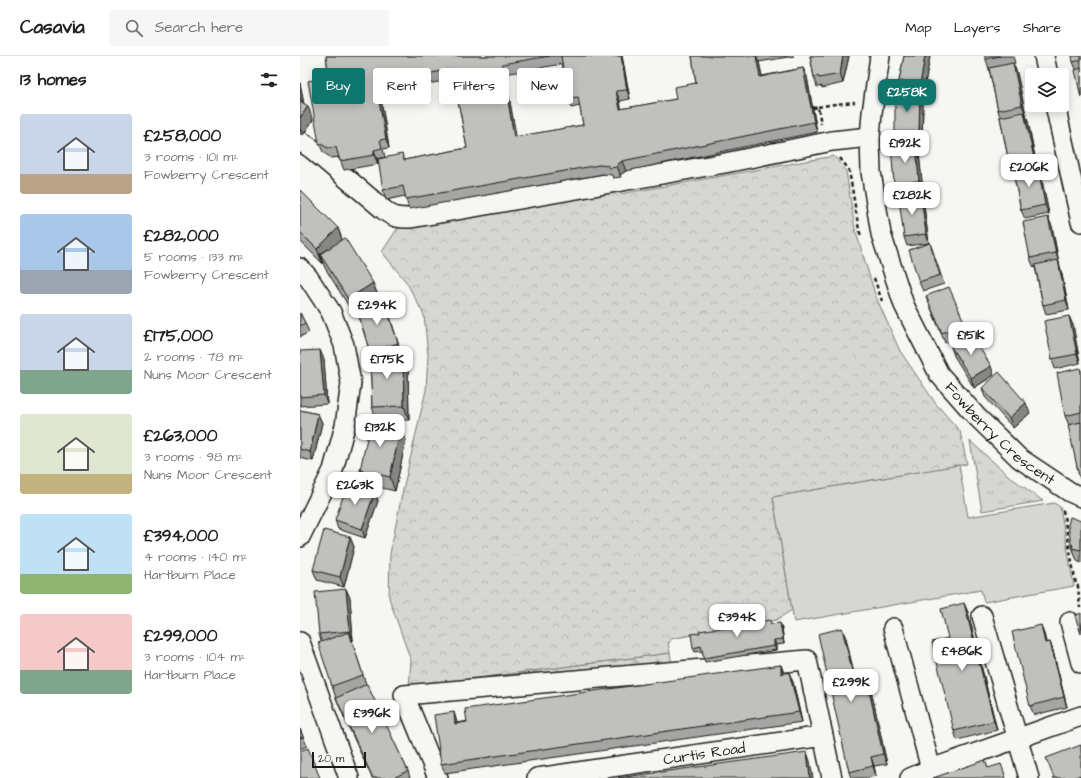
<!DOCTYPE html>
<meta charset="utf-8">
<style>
:root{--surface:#fff;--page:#f6f6f6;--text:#222;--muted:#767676;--line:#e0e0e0;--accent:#0f766e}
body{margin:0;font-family:"Architects Daughter",sans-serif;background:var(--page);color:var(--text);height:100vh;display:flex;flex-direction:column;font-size:15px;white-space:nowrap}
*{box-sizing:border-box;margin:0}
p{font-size:13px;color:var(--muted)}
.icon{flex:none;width:22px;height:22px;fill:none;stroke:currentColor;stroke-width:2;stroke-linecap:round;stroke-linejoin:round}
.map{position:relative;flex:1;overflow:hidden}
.details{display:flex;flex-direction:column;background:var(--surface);width:300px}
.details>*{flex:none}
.banner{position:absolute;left:12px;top:12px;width:380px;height:36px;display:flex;gap:8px}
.buttons{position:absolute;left:725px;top:12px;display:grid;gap:8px}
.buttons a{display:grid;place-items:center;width:44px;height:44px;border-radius:4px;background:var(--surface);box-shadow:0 2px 10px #0003;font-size:20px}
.scale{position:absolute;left:12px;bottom:10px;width:54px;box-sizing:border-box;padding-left:4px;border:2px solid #1c1c1c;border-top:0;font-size:11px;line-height:14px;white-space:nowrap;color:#1c1c1c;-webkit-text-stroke:3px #f6f6f2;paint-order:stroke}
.price{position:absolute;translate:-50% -34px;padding:0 9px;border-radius:8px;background:#fff;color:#222;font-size:13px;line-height:26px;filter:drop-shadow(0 1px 2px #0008)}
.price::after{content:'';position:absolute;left:50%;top:24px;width:12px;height:9px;margin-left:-6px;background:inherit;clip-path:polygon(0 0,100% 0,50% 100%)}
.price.active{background:var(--accent);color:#fff}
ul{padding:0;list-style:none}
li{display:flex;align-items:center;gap:12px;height:100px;padding:0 20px}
li span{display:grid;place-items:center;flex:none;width:112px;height:80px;border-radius:4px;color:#555}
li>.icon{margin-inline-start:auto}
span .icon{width:48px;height:48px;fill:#fffc;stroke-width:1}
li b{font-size:17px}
h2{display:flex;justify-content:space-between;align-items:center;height:48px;padding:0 20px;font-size:17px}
.tag{padding:0 14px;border-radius:4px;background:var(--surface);box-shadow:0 2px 10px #0003;font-size:14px;line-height:36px}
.tag.active{background:var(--accent);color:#fff}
header{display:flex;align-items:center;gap:24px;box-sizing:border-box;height:56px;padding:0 20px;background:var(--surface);border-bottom:1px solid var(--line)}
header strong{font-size:19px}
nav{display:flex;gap:22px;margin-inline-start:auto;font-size:14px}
.search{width:280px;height:36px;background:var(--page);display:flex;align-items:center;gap:10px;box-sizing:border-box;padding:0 14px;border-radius:4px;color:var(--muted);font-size:15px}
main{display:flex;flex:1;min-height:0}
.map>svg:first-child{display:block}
.grass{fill:url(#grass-tufts);stroke:#797977}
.forest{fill:url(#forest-firs);stroke:#797977}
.park{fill:url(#park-crowns);stroke:#797977}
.pitch{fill:#d6d6d2;stroke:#797977}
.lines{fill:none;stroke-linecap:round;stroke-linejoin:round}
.minor-casing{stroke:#1c1c1c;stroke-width:22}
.path{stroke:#1c1c1c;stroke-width:2.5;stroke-dasharray:4 3;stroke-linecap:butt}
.minor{stroke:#f6f6f2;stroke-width:19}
.wall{fill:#a5a5a3;stroke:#1c1c1c;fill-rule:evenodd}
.shaded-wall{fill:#868684;stroke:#1c1c1c}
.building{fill:#c0c0bd;stroke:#1c1c1c}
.labels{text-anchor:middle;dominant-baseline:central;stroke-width:3;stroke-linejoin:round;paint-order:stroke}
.street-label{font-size:15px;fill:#1c1c1c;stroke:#f6f6f2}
</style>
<header>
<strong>Casavia</strong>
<div class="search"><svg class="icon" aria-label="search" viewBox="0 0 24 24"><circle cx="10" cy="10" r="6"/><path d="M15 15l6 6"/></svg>Search here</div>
<nav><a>Map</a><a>Layers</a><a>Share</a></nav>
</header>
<main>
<section class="details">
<h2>13 homes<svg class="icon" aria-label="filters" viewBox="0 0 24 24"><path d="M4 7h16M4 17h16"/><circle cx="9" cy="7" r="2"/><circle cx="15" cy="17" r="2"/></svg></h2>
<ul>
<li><span style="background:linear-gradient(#c9d6e8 75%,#b9a48a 0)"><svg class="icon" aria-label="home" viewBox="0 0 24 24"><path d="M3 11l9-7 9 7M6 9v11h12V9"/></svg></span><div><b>£258,000</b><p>3 rooms · 101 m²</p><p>Fowberry Crescent</p></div></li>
<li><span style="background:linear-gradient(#a9c7e8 70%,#9aa5b1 0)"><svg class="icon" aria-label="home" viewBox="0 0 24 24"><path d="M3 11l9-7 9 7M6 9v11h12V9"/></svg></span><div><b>£282,000</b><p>5 rooms · 133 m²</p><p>Fowberry Crescent</p></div></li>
<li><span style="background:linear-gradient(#c9d6e8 70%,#7fa58c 0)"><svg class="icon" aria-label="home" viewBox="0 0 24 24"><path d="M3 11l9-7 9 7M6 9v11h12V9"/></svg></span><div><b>£175,000</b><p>2 rooms · 78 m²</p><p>Nuns Moor Crescent</p></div></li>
<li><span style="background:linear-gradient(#dfe7d0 75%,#c2b280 0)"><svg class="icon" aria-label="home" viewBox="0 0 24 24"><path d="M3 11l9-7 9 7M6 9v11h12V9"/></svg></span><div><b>£263,000</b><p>3 rooms · 98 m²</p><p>Nuns Moor Crescent</p></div></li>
<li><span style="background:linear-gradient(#bfe0f5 75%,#8fb573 0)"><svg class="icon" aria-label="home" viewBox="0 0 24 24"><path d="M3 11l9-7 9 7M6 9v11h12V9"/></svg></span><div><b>£394,000</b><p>4 rooms · 140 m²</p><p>Hartburn Place</p></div></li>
<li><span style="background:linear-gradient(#f6c9c9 70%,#7fa58c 0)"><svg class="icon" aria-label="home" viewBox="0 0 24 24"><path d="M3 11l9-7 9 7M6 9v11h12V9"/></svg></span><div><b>£299,000</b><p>3 rooms · 104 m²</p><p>Hartburn Place</p></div></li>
</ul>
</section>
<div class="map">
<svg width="781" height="722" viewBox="0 0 781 722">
<defs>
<pattern id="grass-tufts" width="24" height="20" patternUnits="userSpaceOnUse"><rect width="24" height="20" fill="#d6d6d2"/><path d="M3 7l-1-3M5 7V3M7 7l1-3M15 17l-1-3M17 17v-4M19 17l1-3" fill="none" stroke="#b7b7b4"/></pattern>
<pattern id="forest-firs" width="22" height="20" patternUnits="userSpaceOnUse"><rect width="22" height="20" fill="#d6d6d2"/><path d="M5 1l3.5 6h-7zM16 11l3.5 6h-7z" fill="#b7b7b4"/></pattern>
<pattern id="park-crowns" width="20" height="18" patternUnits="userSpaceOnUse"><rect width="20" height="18" fill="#d6d6d2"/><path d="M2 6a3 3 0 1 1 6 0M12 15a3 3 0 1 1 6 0" fill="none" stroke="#b7b7b4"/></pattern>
</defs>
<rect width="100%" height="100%" fill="#f6f6f2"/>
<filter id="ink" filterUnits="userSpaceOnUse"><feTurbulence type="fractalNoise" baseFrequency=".025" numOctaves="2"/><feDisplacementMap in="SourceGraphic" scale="8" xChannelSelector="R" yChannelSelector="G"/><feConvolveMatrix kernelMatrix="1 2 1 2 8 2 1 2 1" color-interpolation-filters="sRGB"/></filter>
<g filter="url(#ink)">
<path class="grass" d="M670,385L710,421L743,445L682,455Z"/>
<path class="forest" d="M370,597L372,610L109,631Z"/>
<path class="park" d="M534,100L546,115L555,173L576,241L600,295L636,348L660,375L667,408L473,441L492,554L476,564L451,569V566L432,570L433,572L370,583V586L368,587L370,597L109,631L111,605L89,542L90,498L102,438L126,334L128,299L124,259L107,227L82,196L97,173L102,170L320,134V138Z"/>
<path class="pitch" d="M659,409L668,461L754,447L760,451L774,530L684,546L681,534L494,566L473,441Z"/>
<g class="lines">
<g class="minor-casing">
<g id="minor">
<path id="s1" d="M580,0L572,57L570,81L571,116L581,178L604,249L639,318L676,360L719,402L770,436L781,441"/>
<path d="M744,0L748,19"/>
<path d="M755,49L781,166"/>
<path d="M0,85L12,93L84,154C94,162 98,162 111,162L425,107L532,85L570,81"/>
<path d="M0,212L8,221L31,256L44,289L51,327L45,370L33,414L0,481"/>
<path d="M682,560L729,722"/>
<path d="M770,566L781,607"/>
<path d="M593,572L631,713"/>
<path d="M0,586L49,722"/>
<path d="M138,722L104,639L507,604L532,722"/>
<path id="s2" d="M237,722L523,680"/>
<path d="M610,722L631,713L781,660"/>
</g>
</g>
<path class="path" d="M518,51L535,48L555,46
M513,52L518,51L521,68
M540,102L549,114L559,174L561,180
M574,222L582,245
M763,454L776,529L778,530L780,552"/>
<use href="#minor" class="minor"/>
</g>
<path class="wall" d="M26,0H322L330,43L320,45L321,53L376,43L396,27L392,0H494L459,6L462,20L503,12L507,21L517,76L326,115L320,119L321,121L313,122L312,119L303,118L109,153L105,140L86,144L83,134L102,98L104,104L167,92L154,23L80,37L89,92L83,93L85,101L77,103L78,108L44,114L39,101L31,102L23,96L19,87L29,21ZM262,8L268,42L271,52L280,50L283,69L216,81L205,18Z
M510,0H549L543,27L522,32V30L517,31L514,21Z
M604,0H630L623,38L602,34L599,25Z
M685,0H713L715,7L713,8L717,17L726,59L728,65L737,111H738L741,120L749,158L725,163L721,154L713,116L709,107L700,61L698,54L689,13Z
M781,0V42L776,13L773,6Z
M0,27L4,48L13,64L3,79L0,78Z
M620,39L623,48L622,86L598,85L595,76Z
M616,89L619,98L623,135L598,137L594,127Z
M0,134L38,172L42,184L73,227L78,240L61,251L84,244L101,297L108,310L109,364L77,365L72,351L70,297L57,254L53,257L25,212L23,207H22L0,185Z
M624,150L629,187L607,190L604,181Z
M752,170L759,207L761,214L769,254L746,258L743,249L735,211L734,212L730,202Z
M630,187L644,228L623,235L619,226Z
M626,240L665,268L668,278L645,287Z
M0,257L5,267L9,276L0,281Z
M773,269L780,307L755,313L752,303Z
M651,291L694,319L674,332L654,300Z
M0,295L24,303L27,348L0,350Z
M781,314V425L779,420L769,369L765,360Z
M682,332L730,357L713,372L685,341Z
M0,354L18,358L22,367L13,405L0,402Z
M101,371L106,384L95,435L65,428L60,414Z
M75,435L78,445L65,482L38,473L35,464Z
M781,465V507L777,505L771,488Z
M50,481L54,491L44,531L17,524L13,514Z
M46,533L50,542L53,585H52L66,628L108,715L110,722H72L40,652L36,642L32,630L21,585L19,578Z
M668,556L697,674L657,684L654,675L648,582Z
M472,568L482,572L484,588L476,589V594L405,606L402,595L395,596L393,592Z
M744,578L746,587L750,586L753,595L767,651L734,659L730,650Z
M546,582L554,618L569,625L587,708L574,710L576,720L566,722H551L549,716Z
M481,609L484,617L493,626L502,666L145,717L141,708L157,666V667Z
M0,673L7,690L0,693Z
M781,689V722H753Z"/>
<path class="shaded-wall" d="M321,0H322L330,43L327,34Z
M456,0L459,6L464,30L460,21Z
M543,0H549L543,27L540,18Z
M625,0H630V1L623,38L620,29Z
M713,7L717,17L726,59L722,49Z
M202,8L205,18L218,90L214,81Z
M503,12L507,21L517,76L514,66Z
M0,27L5,55L0,41Z
M76,28L80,37L89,92L86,83Z
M316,35L320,45L323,62L320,53Z
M620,39L623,48L622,86L619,76Z
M8,50L13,64L3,79L0,72V62Z
M724,56L728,65L737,112L734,102Z
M616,89L619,98L623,135L619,125Z
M74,94L77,103L78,108L74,99Z
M322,105L326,115L320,119L317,109Z
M738,111L741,120L749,158L745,149Z
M621,140L624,150L629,187L626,178Z
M748,161L752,170L759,207L756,197Z
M38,172L43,186L20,198L23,207H22L17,193Z
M758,204L761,214L769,254L766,244Z
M73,227L78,240L53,257L48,243Z
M84,244L88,254L101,297L98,287Z
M769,260L773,269L780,307L777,298Z
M20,294L24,303L27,348L24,339Z
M103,297L108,310L109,364L104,350Z
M691,310L694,319L674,332L671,322Z
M726,347L730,357L713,372L709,362Z
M18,358L22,367L13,405L10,396Z
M101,371L106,384L95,435L90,421Z
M75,435L78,445L65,482L62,473Z
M50,481L54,491L44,531L40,521Z
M46,533L50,542L53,585L50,575Z
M664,547L668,556L697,674L694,665Z
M480,567L482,572L484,588L483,583Z
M741,569L744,578L749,597L745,587Z
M542,572L546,582L556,628L553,618Z
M474,584L476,589V594L474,590Z
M750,586L753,595L767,651L764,641Z
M481,609L484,619L481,618Z
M489,616L493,626L502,666L499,656Z
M565,616L569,625L587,708L583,698Z
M154,656L157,666L159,677L155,668Z
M507,696L510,705L513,722H510Z
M571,701L574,710L576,720L573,710Z"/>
<path class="building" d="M26,0H250L202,8L214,81L283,69L278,41L268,42L261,0H321L327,34L316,35L320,53L376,43L374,31L396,27L392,0H456L460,21L503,12L514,66L322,105L317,109V111L309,112V110L299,109L106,143L103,130L83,134L78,103L102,98L104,104L167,92L152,13L76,28L86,83L80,84L82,92L74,94V99L40,105L36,91L28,92L19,87L8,25L29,21Z
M510,0H543L540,18L519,22L518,20L514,21Z
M604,0H625L620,29L599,25Z
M685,0H700L685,3Z
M772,0H781V4L773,6Z
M713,7L722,49L698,54L689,12Z
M781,12V42L775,14Z
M595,38L620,39L619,76H595Z
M0,45L8,50L0,62Z
M724,56L734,102L709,107L700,61Z
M616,89L619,125L594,127L591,91Z
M738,111L745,149L721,154L713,116Z
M0,134L38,172L17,193L0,176Z
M621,140L626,178L604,181L599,143Z
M748,161L756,197L730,202L723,166Z
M45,182L73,227L48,243L20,198Z
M630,187L640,219L619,226L609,194Z
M758,204L766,244L743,249L735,209Z
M649,231L665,268L642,277L626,240Z
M84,244L98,287L70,296L57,253Z
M0,257L5,267L0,270Z
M769,260L777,298L752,303L744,265Z
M671,278L691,310L671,322L651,291Z
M20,294L24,339L0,341V295Z
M70,297H103L104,350L72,351Z
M780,312L781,316V356L765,360L757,317Z
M699,316L726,347L709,362L682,332Z
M0,354L18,358L10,396L0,393Z
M71,364L101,371L90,421L60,414Z
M781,366V419L779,420L768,369Z
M48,426L75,435L62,473L35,464Z
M770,461L781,465V494L772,492L773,489L771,488L768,469Z
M24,474L50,481L40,521L13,514Z
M46,533L50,575L19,578L15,536Z
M664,547L694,665L654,675L632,586L648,582L641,553Z
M781,557V578L775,560Z
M470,564L471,568L480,567L483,583L474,584V590L404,602L401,590L393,592L391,578L400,577L399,575Z
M741,569L745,587L750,586L764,641L730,650L712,576Z
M542,572L553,618L565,616L583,698L571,701L573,710L549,716L518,578Z
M49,576L63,619L32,630L18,587Z
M481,609V618L489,616L499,656L141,708L134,659L154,656L155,668L167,666L165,653Z
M67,628L108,715L93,722H73L36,642Z
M0,673L3,681L0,682Z
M781,689V719L772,722H754L746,702Z
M8,692L20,722H0V695Z
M507,696L510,722H318Z
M685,704L688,712L701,708L706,722H633Z"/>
</g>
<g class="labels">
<g class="street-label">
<text stroke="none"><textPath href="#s1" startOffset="417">Fowberry Crescent</textPath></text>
<text stroke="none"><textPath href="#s2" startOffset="169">Curtis Road</textPath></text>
</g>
</g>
</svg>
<div class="buttons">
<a><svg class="icon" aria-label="layers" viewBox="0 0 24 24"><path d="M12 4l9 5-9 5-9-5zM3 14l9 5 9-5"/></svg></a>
</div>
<div class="scale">20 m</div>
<b class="price active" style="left:607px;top:57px">£258K</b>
<b class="price" style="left:605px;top:108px">£192K</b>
<b class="price" style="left:729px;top:132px">£206K</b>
<b class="price" style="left:612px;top:160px">£282K</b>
<b class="price" style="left:77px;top:270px">£294K</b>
<b class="price" style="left:671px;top:300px">£151K</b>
<b class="price" style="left:87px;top:324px">£175K</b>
<b class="price" style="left:80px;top:392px">£132K</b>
<b class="price" style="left:55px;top:450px">£263K</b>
<b class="price" style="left:437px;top:582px">£394K</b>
<b class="price" style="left:662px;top:616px">£486K</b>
<b class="price" style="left:551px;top:647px">£299K</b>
<b class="price" style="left:72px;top:678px">£396K</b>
<div class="banner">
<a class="tag active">Buy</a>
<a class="tag">Rent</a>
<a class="tag">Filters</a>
<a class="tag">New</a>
</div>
</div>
</main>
